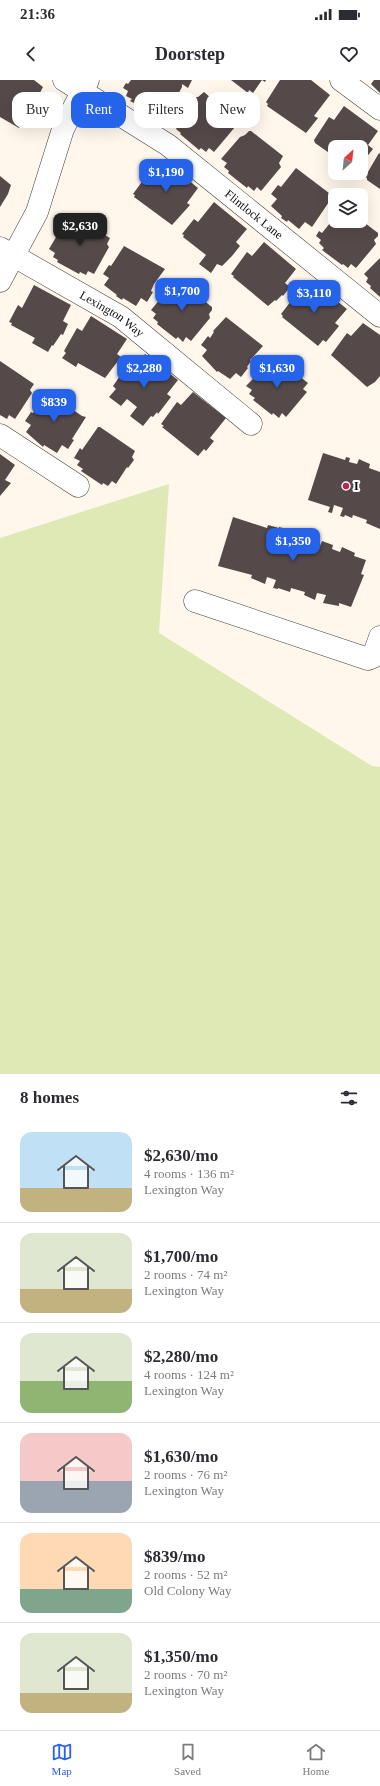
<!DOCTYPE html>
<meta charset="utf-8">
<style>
:root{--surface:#fff;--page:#f7f7f7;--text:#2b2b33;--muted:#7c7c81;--line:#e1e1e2;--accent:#2563eb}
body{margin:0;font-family:"Times New Roman",serif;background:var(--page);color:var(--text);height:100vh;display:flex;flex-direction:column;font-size:15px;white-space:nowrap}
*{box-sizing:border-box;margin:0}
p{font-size:13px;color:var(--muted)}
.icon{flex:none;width:22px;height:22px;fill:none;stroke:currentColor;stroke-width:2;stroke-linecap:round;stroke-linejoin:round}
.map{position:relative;height:994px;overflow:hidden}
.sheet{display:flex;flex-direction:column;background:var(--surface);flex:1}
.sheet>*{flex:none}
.banner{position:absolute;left:12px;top:12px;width:356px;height:36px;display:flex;gap:8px}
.needle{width:26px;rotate:27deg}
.fabs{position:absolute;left:328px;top:60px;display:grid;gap:8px}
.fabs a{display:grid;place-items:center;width:40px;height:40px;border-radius:8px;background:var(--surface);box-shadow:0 4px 16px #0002;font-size:20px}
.price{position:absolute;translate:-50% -34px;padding:0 9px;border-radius:8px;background:var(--accent);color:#fff;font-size:13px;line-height:26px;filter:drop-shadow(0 1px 2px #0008)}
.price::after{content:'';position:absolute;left:50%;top:24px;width:12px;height:9px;margin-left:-6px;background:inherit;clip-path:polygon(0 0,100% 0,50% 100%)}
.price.selected{background:#222;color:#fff}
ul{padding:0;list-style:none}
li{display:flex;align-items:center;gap:12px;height:100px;padding:0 20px}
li+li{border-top:1px solid var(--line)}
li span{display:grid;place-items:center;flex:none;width:112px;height:80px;border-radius:12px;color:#555}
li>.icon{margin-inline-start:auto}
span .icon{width:48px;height:48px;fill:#fffc;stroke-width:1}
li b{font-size:17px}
h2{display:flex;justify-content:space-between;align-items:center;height:48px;padding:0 20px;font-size:17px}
.pill{padding:0 14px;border-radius:12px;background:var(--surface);box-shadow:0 4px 16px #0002;font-size:14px;line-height:36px}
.pill.selected{background:var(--accent);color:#fff}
.status{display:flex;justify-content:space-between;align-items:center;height:28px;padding:0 20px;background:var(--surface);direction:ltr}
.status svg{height:11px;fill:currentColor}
header{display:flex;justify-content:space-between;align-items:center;height:52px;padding:0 20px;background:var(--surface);font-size:18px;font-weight:800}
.tab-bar{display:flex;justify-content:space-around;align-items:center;height:56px;border-top:1px solid var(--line);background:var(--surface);font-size:11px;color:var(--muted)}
.tab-bar a{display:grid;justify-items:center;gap:2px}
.tab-bar .selected{color:var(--accent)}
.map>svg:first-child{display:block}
.green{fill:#dee9b6}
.building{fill:#554a49}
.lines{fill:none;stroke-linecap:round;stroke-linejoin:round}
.minor-casing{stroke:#3f3f3f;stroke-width:23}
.minor{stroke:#fff;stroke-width:22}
.poi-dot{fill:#bc2556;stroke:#fff;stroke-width:1.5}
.labels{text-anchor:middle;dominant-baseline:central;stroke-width:4;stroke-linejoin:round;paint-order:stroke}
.street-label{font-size:12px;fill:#0c0c0c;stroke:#fff}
.poi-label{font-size:12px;font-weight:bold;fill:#0c0c0c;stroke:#fff;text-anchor:start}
</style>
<div class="status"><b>21:36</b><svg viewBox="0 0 49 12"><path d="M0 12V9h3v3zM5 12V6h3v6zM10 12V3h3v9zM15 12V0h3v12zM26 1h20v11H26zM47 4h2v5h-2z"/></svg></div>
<header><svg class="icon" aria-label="back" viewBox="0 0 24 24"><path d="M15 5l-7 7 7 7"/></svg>Doorstep<svg class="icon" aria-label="heart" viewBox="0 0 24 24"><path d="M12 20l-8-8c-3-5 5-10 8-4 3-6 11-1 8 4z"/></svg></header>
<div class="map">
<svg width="380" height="994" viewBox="0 0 380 994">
<rect width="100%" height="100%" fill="#fff6ec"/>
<path class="green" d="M169,404L159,553L372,686L380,687V994H0V458Z"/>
<path class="building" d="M0,0H34L43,7L34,24L39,26L34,36L31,35L23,48L20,46L19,48L0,37Z
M131,0H192L188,8L182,4V7L167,35L161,31L158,35L130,21L132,19L126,16L128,11L123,8L126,3L128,4Z
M231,0H266L265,2L262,0L253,13L249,10L248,13Z
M280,0H311L330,15L314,36L318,38L306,53L267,26L268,24L266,22Z
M374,0H380V13L371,4Z
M204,12L236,40L233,45L235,47L214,72L209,68L206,72L201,68L199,70L180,54L181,53L176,49L179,44L174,40L194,17H198Z
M344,26L378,51L368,65L373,69L361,84V67H335V77L315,63L314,60L329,37L334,40Z
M249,51H251L283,76L279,83L281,87L261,111L257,107L254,111L248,106L247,108L228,93L229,91L224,87L227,83L221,79L240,57L245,55Z
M379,73L380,74V109L367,100V98L365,97Z
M165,81L198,108L187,123L190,125L172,145L134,117L135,115L133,114L149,92L153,96Z
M296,88L333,116L312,147L305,142L299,149L288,140L287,142L281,138L282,136L271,126L277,119L271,114L278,105L281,107Z
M0,96L11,105L8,114L0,127Z
M214,122L247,149L236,162L240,166L232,176L222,186L217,184L211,193L199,184L206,175L183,157L184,155L182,154L194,139L198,142Z
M73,137L110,158L107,164L109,167L94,194L88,191L86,195L80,192L79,194L57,182L58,180L53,177L55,173L49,169L65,142L68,143Z
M335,137V141L361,140L378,153V156L374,160L376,164L356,188L351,184L348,188L343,184L342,185L322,170L324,168L319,163L321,160L316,156L319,151L322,153Z
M264,162L296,189L285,203L290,207L283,216L282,215L276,221L275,220L268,226L233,197L234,196L231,194L247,172L252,176Z
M124,166L165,189L154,204L151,211L153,212L147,222L141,218L136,226L123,218L122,220L116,216L117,215L104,205L109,198L103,194L109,185L111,186L115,180Z
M380,178V217L370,208L371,206L366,202L368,198L364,194Z
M178,202H180L212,227V230L209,234L210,238L191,261L186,257L183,262L178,257L176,259L157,244L158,242L153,238L156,234L151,230L171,206H174Z
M313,202L347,229L335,243L339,246L326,262L323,260L318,266L282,237L283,236L281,234L298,212L302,216Z
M34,205L71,225L63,241L68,244L63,255L61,254L53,266L52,265L48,272L32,263L35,258L11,245L12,243L9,242L18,225L22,228Z
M91,236L127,259L117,274L121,277L105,298L78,283L76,287L62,278L66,273L64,271L77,248L82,251Z
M226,237L263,266L250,280L251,281L247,287L248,288L241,297L236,293L230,299L218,291L217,292L202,276L207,270L201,265L208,256L210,258L214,252L213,251Z
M363,243L380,255V296L375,302L367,307L331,275L347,253L351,256Z
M145,274L178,300L167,314L171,317L158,334L157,332L153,337L151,336L143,346L130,336L137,327L127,319L121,326L109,317L116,309L113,306L129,283L134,287Z
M273,278L275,279L276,278L308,303L303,309L307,312L286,337L282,333L279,338L273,333L272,335L253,320L255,318L249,314L252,310L246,306Z
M0,281L34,304L30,310L32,313L15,339L9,335L7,339L0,335Z
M47,312L82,336L86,337L72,359L74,360L68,369L62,365L57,373L44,365L43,367L26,352L31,345L25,341L31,332L33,333L36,329L34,328Z
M193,312L226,338L210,358L214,361L206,371L204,369L198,376L162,347L164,346L161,344L177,322L181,325Z
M98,347H100L135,371L132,377L134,380L128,388L127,387L116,404L112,401L108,406L103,403L102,405L81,391L83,389L77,385L80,381L74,378L80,368L82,370Z
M323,373L345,380L346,377L350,378L349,382L357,384L359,379L363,381L370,384L369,388L380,392V449L366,443L367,440L353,435L352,438L345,435L344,437L340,436L343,428L334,425L332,433L328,432L330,427L308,420Z
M0,374L15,385L5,400L11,403L0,416Z
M233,437L267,448L268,445L279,448V447L283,448L281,455L289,458L291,450L307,456L306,461L320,466L322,461L333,465L332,469L340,472L342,467L355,473L354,476L366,480L361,494L364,495L351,527L339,523V526L323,523L326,515L317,513L315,520L304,515L305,512L291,508L290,512L278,508V509L273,508L276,500L267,497L265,504L251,498L252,495L218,486Z"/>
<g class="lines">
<g class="minor-casing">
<g id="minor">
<path id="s1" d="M64,0L168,65L380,236"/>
<path d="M341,0L380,29"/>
<path id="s2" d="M0,168L121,237L251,344"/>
<path d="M0,201L37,132L63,49L88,0"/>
<path d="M0,355L78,406"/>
<path d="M195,521L368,579L373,577L380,557"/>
</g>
</g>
<use href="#minor" class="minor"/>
</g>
<circle class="poi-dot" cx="346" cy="406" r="4"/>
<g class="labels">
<g class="street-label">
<text stroke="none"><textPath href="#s1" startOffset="233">Flintlock Lane</textPath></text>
<text stroke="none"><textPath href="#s2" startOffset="130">Lexington Way</textPath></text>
</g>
<g class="poi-label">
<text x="354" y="406">I</text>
</g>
</g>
</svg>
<div class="fabs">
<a><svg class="needle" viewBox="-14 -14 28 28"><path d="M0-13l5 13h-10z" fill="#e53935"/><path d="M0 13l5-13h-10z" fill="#7c7c81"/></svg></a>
<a><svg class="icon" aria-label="layers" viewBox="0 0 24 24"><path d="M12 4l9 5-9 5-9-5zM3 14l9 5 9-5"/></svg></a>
</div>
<b class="price" style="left:166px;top:113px">$1,190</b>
<b class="price selected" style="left:80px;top:167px">$2,630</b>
<b class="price" style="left:182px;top:232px">$1,700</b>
<b class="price" style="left:314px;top:234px">$3,110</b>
<b class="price" style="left:144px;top:309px">$2,280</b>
<b class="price" style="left:277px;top:309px">$1,630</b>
<b class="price" style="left:54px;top:343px">$839</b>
<b class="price" style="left:293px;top:482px">$1,350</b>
<div class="banner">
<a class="pill">Buy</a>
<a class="pill selected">Rent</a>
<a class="pill">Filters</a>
<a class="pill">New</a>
</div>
</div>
<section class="sheet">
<h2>8 homes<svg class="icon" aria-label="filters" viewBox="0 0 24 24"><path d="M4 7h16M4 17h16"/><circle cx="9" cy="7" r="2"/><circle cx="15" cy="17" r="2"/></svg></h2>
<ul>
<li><span style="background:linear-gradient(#bfe0f5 70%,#c2b280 0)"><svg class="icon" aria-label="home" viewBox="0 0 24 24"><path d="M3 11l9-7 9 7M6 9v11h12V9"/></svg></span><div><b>$2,630/mo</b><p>4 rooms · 136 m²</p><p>Lexington Way</p></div></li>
<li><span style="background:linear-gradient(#dfe7d0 70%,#c2b280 0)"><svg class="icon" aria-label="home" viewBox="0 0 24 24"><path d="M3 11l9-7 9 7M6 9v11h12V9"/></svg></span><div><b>$1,700/mo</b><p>2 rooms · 74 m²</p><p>Lexington Way</p></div></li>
<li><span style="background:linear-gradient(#dfe7d0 60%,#8fb573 0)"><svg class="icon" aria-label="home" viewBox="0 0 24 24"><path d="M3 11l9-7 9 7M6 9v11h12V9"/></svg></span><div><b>$2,280/mo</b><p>4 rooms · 124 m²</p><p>Lexington Way</p></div></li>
<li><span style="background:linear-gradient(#f6c9c9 60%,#9aa5b1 0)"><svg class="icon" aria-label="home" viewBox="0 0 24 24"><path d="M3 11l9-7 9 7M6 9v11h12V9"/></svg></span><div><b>$1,630/mo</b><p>2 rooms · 76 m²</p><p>Lexington Way</p></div></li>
<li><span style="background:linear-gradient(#ffd9b3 70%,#7fa58c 0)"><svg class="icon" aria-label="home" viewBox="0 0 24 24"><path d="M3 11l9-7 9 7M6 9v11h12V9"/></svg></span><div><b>$839/mo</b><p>2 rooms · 52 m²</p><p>Old Colony Way</p></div></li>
<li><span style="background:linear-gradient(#dfe7d0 75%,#c2b280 0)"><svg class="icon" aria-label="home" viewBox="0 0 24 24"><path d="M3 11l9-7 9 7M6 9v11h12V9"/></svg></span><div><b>$1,350/mo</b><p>2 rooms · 70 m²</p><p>Lexington Way</p></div></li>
</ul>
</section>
<nav class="tab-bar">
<a class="selected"><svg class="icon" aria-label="map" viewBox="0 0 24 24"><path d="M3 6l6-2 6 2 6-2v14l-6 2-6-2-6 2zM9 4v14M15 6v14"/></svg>Map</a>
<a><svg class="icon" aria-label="saved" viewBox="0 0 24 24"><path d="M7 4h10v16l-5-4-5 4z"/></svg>Saved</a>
<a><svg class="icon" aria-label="home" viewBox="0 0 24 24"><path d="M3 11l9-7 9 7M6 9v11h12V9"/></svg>Home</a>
</nav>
